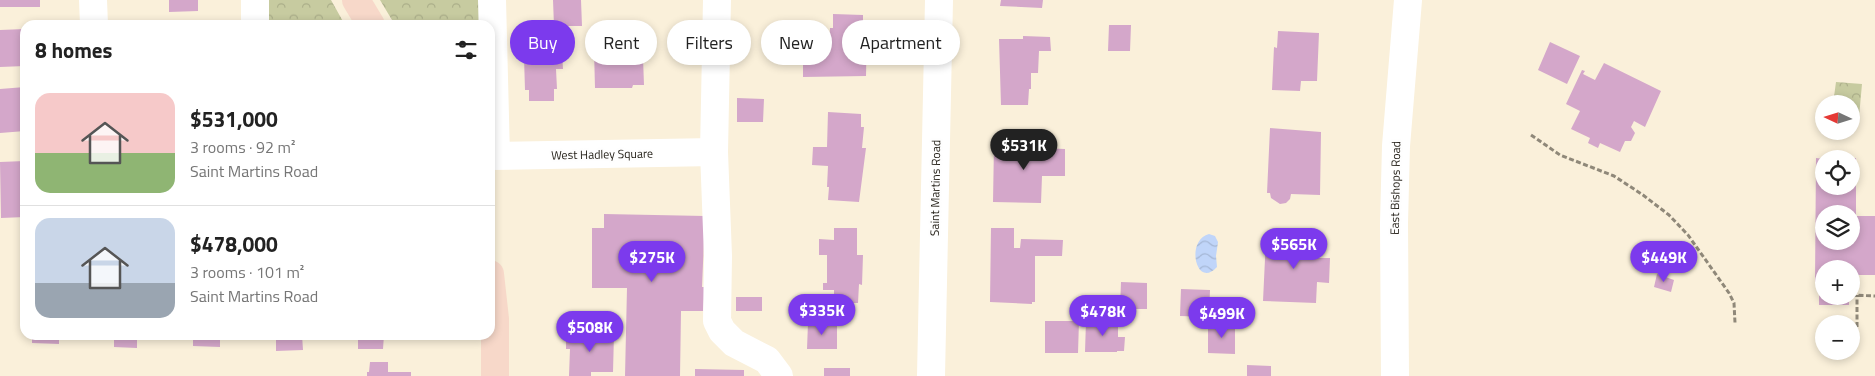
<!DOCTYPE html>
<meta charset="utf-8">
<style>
:root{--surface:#fff;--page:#f2f2f2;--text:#222;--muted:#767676;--line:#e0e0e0;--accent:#7c3aed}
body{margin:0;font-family:"Titillium Web",sans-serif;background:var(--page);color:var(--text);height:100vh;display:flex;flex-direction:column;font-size:19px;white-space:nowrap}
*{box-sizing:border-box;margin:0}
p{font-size:16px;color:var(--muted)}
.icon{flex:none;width:28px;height:28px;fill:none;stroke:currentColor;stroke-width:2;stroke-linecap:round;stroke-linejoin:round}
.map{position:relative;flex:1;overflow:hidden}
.details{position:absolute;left:20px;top:20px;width:475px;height:320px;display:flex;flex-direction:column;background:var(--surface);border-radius:15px;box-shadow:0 2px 8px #0003}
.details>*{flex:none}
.hud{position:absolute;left:510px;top:20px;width:475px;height:45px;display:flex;gap:10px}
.needle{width:32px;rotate:274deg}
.fabs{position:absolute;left:1815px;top:95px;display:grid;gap:10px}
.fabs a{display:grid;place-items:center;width:45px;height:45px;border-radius:50%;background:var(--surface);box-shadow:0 2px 8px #0003;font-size:25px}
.price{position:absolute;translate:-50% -42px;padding:0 11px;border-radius:18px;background:var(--accent);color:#fff;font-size:16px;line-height:32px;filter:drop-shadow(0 1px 2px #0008)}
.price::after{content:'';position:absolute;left:50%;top:30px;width:15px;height:11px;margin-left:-8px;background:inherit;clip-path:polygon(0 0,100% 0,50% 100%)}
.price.selected{background:#222;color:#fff}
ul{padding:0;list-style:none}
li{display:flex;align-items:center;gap:15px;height:125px;padding:0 15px}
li+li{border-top:1px solid var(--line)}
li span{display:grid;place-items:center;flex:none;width:140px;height:100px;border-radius:15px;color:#555}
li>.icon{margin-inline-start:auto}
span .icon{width:60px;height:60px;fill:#fffc;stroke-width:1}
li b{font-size:21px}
h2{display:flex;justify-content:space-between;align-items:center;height:60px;padding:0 15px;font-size:21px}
.chip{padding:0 18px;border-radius:22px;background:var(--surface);box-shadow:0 2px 8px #0003;font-size:18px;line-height:45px}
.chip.selected{background:var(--accent);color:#fff}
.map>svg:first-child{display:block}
.park{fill:url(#park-crowns)}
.water{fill:url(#water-waves)}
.building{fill:#d4a7ca;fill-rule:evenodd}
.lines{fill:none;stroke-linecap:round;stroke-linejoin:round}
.path{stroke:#8f8879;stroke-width:3;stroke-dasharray:5 2.5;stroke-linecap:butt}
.minor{stroke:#fff;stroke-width:28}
.major{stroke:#f7d8c9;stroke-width:28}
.labels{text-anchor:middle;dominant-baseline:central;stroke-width:5;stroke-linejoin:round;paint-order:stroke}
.street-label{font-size:12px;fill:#26221a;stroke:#fefefe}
</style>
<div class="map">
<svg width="1875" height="376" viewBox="0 0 1875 376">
<defs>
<pattern id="park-crowns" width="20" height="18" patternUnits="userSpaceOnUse" patternTransform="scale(1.25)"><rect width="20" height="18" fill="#c7cba0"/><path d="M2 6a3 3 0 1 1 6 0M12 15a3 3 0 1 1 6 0" fill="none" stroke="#abae89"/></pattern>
<pattern id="water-waves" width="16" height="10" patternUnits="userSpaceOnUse" patternTransform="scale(1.25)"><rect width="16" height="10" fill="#c0d5f9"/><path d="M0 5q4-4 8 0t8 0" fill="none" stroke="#a5b7d5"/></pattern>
</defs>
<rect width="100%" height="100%" fill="#faf0da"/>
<path class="park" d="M264,0H331L345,25H265Z
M380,0H481L482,25H395Z
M1836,82L1862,84L1859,117L1851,116V104H1833Z"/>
<path class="water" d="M1209,234L1215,236L1218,242L1216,256L1217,267C1196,290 1185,240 1209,234Z"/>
<path class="building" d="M0,0H40V7H0Z
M169,0H198V11L169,12Z
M553,0H581L582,26H554Z
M1001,0H1043L1042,8L1000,6Z
M833,14L863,15V28H867L866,76L803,77V61H775V32H804V48L829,49L830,28H833Z
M1109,25H1131L1130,51H1108Z
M25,29V66L0,67V30Z
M1278,31L1319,33L1317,81H1301L1300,91L1272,90L1274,47L1277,48Z
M1023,36L1050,37L1051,51H1039L1038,73H1031V89H1029L1028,105H1001L999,39H1023Z
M543,39H552L557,44V51L562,52L563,69H556L557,89H554V101H529V90H525L524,57L530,56L529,52H537V45Z
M1550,42L1580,56L1567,84L1538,70Z
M612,49L613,56H632L631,59L643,58L644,85H633L632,88H595L594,50Z
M1604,63L1661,91L1645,127L1634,121L1631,127L1635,133L1631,141H1625L1620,152L1600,143L1598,148L1588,143L1590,138L1571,129L1580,111L1566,104L1582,70L1585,71L1583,74L1595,80Z
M25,87V131L0,133V89Z
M737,98L764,99L763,122H737Z
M828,112L861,114V127H864L862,148H866L859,202L828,200L829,187H827L828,166L812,165L813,147H827Z
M1270,128L1321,132L1320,195L1291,194L1290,199L1286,203L1280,204L1271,198L1270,193H1267Z
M994,144L1042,145V148L1065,149V176H1042L1041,203L993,202Z
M1831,153L1843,154L1849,159H1825Z
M1816,158L1824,159V186H1851V158H1856V216H1875V275H1855L1854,284H1851V269H1824V296H1849V305H1819V282H1815ZM1824,214H1851V241H1824Z
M25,161V217L1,218L0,162Z
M604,214L705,216L702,287H705L703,311H681L680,376H625L627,288H592V228H604Z
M834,228H857V255H863L862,285L859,284L858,303H834V290H823V283H827V255H819V239L834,240Z
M991,228H1014V248H1020L1021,239L1063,240L1062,256H1035V302H1032V304L990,302Z
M1266,238L1318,239L1317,258H1330L1329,283L1317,282L1316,303L1263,301Z
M1657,274L1674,280L1671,292L1654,287Z
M1121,282L1147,283V309H1120Z
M1181,289L1210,290L1209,317L1180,316Z
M736,297H762V311H736Z
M1045,321H1079L1078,353H1045Z
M1086,321L1118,322V337H1125L1124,351H1117V352H1085Z
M808,323H837V349H807Z
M1208,325H1235V354L1208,353Z
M577,330L614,334L613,372H591V376H569L570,349H566V332L577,333Z
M32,335H59V344L32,343Z
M114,335H137V348L114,347Z
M193,335H220V347L193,346Z
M276,335H302L303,350L276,351Z
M358,335H384L383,349H358Z
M370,362H388V372H411V376H367V372H369Z
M1247,365L1271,366V376H1247Z
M824,368H850V376H824Z
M695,369L744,370V376H695Z"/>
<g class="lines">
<path class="path" d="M1531,135L1560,155L1614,176L1643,195L1669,215L1688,235L1729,293L1734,303L1735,323
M1851,295L1875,296
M1857,327V295"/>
<path class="minor" d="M93,0L94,25
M255,0V25
M492,0L496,156
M717,0L714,152L718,256L717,321L722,331L734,343L767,360L779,376
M490,156L714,152
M931,376L939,0
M1395,376L1394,223L1396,146L1408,0"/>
<path class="major" d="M356,0L371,25
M490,274L495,319V376"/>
</g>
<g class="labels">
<g class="street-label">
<text transform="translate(602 154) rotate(-1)">West Hadley Square</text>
<text transform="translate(935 188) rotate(-89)">Saint Martins Road</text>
<text transform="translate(1395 188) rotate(-89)">East Bishops Road</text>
</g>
</g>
</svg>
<div class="fabs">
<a><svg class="needle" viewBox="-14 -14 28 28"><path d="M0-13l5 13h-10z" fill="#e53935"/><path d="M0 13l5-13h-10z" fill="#767676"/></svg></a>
<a><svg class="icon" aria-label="locate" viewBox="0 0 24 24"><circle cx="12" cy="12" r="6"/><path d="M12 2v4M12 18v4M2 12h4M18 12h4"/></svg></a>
<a><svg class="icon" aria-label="layers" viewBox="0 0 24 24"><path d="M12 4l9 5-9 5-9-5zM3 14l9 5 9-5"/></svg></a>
<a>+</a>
<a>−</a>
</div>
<b class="price selected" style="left:1024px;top:171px">$531K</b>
<b class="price" style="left:1294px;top:270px">$565K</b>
<b class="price" style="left:652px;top:283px">$275K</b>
<b class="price" style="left:1664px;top:283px">$449K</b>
<b class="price" style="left:822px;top:336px">$335K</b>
<b class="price" style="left:1103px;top:337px">$478K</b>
<b class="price" style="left:1222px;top:339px">$499K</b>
<b class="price" style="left:590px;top:353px">$508K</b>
<div class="hud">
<a class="chip selected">Buy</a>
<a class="chip">Rent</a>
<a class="chip">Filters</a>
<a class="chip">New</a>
<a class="chip">Apartment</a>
</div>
<section class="details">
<h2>8 homes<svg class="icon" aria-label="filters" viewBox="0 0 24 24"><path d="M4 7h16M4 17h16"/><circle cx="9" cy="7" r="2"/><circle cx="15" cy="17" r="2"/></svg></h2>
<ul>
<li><span style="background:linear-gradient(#f6c9c9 60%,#8fb573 0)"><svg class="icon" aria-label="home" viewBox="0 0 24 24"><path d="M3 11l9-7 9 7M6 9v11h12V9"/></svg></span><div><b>$531,000</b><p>3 rooms · 92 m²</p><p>Saint Martins Road</p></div></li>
<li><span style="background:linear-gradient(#c9d6e8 65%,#9aa5b1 0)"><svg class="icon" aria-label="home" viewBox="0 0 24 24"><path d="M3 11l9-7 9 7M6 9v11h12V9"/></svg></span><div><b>$478,000</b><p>3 rooms · 101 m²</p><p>Saint Martins Road</p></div></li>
</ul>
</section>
</div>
